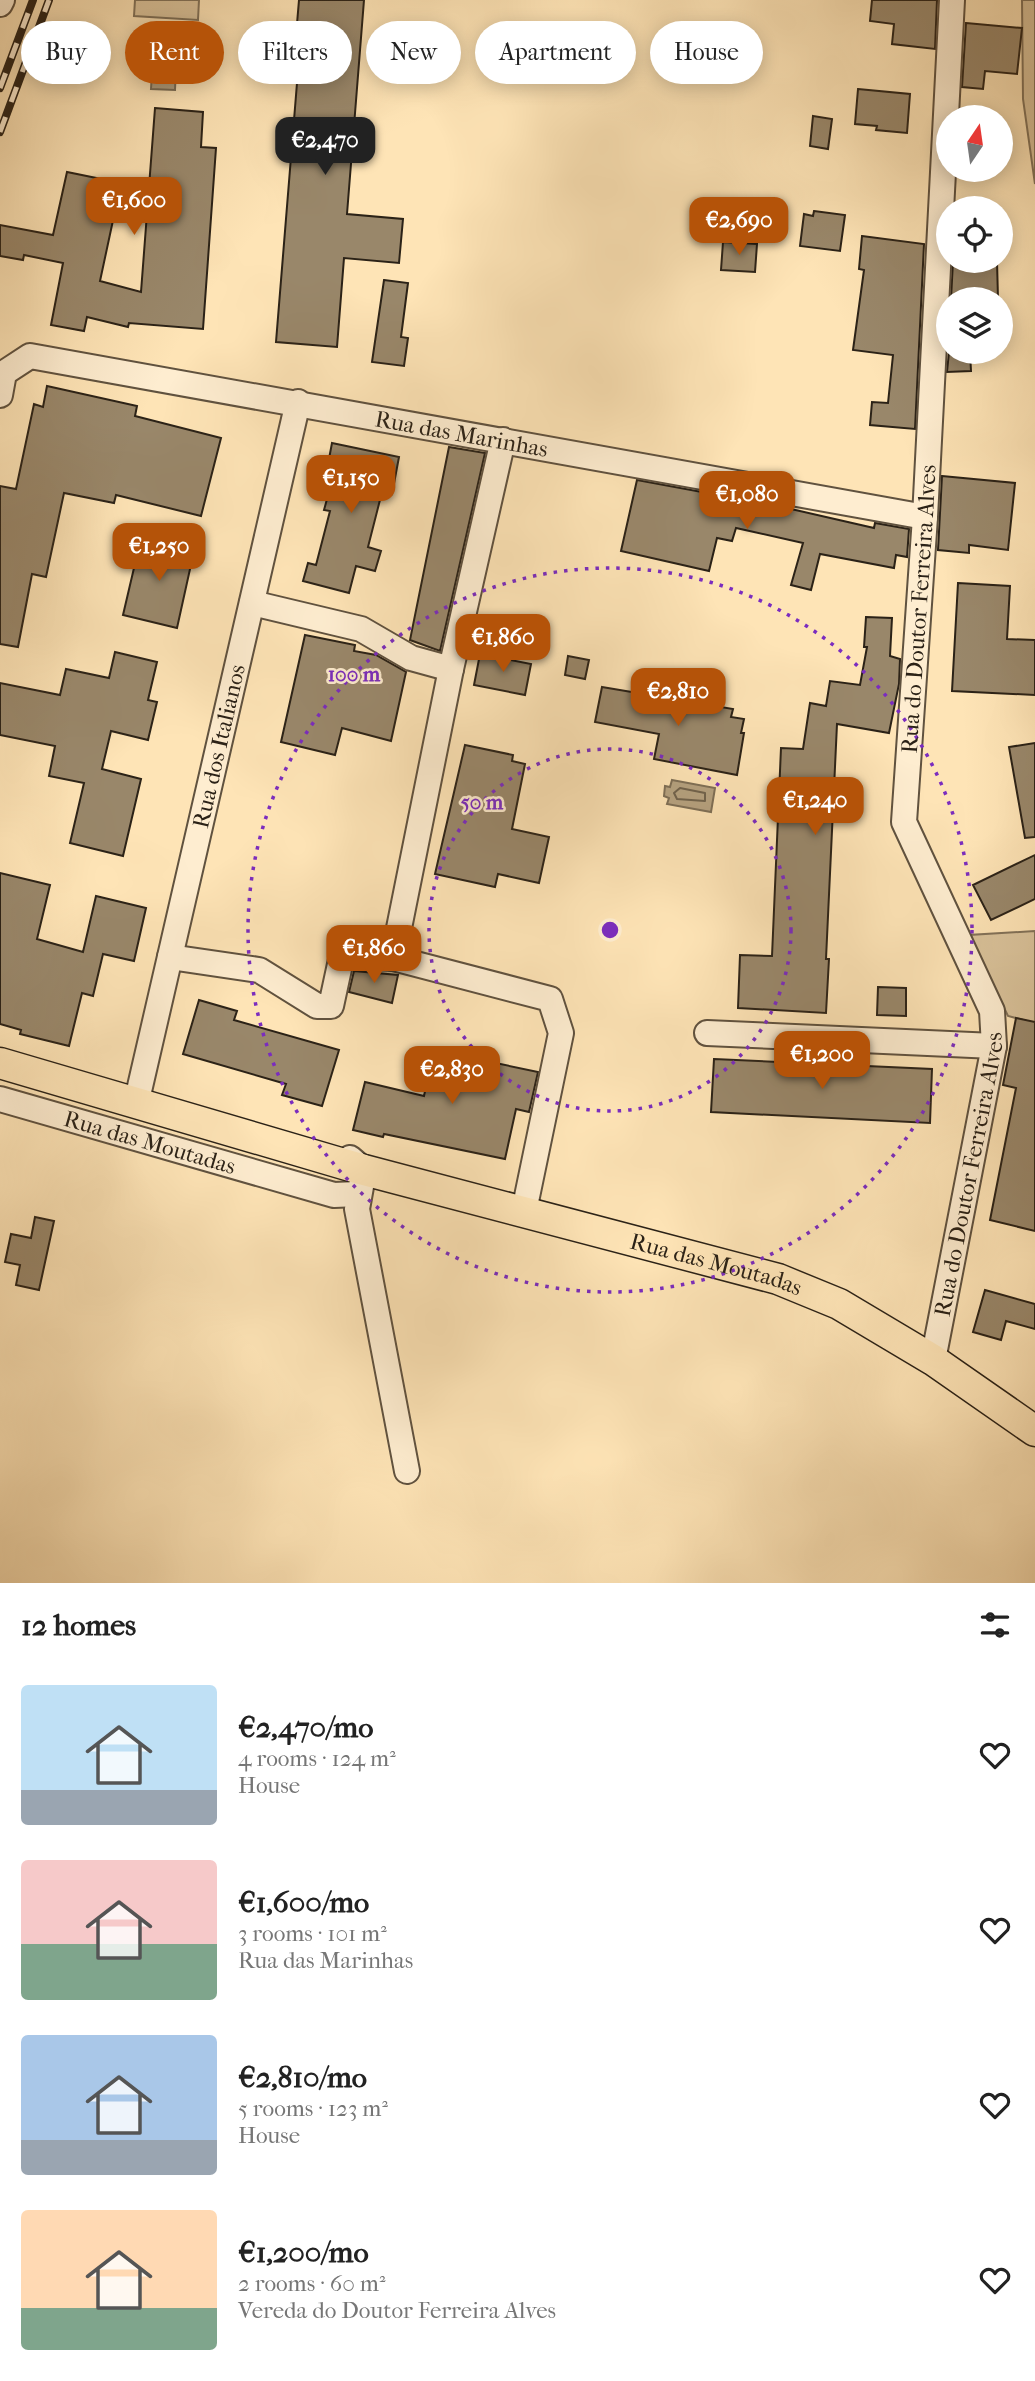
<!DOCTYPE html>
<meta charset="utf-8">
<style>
:root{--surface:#fff;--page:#f6f6f6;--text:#222;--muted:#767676;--accent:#b45309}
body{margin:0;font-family:"IM FELL French Canon",serif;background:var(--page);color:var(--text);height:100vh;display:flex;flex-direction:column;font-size:26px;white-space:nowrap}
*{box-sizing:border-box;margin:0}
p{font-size:23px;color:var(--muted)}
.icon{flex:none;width:38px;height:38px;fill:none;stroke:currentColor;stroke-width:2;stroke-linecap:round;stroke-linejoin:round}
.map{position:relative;height:1583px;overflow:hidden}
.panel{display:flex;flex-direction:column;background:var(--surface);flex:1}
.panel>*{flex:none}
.hud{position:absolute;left:21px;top:21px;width:994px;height:63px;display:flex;gap:14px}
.needle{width:46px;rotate:13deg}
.tools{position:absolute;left:936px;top:105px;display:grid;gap:14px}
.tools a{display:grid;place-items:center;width:77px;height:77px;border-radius:50%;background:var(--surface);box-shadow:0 4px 18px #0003;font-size:35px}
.price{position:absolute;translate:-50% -60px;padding:0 16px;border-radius:14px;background:var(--accent);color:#fff;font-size:23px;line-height:46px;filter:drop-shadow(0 2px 4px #0008)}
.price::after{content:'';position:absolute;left:50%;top:42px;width:21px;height:16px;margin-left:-10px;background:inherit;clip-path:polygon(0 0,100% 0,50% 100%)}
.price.on{background:#222;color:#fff}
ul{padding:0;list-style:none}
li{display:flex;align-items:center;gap:21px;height:175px;padding:0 21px}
li span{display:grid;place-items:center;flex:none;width:196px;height:140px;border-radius:7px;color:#555}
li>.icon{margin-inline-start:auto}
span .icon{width:84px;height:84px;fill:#fffc;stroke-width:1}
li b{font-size:30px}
h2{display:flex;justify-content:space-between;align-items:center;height:84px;padding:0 21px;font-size:30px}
.tag{padding:0 24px;border-radius:32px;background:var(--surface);box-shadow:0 4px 18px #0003;font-size:24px;line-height:63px}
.tag.on{background:var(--accent);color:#fff}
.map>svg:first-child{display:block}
.green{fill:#dac39b;stroke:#827259;stroke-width:2}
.water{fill:#b6a280;stroke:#7e6f56;stroke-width:2}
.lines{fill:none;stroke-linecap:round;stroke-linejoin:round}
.shore{stroke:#70624c;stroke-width:2}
.building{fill:#99876a;stroke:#2b2217;stroke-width:2}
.minor-casing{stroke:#60523f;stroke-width:28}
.major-casing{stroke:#2b2217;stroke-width:33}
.minor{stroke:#feedd0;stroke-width:24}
.major{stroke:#fee4b6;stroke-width:30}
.rail-casing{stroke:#2b2217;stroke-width:8}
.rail{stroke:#feedd0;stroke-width:5;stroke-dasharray:16;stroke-linecap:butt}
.ring{fill:none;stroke:#7b2cbf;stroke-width:3.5;stroke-dasharray:3.5 7}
.labels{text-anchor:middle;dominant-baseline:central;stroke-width:5;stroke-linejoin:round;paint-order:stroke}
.street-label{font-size:23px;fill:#2b2217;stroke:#feedd0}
.centre{fill:#7b2cbf;stroke:#feedd0;stroke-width:3.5}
.ring-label{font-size:21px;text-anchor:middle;font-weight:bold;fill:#7b2cbf;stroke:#feedd0;stroke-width:5;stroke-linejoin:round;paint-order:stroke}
</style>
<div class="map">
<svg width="1035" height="1583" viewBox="0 0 1035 1583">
<rect width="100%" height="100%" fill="#fee4b6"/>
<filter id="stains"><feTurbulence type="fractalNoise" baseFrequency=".00286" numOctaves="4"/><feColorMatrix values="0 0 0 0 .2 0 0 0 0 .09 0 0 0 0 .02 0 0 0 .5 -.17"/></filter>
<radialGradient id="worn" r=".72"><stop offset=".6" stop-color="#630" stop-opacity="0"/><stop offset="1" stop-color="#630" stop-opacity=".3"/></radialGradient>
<path class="green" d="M135,0H199L198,20L134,16Z
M1022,0H1035V184L1023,99Z
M1035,931V1023L1008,1016L969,935Z"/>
<path class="water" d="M154,39L177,41L175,90L151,89Z
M672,780L715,788L711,812L667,804L669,798L664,796L665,786L670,787Z"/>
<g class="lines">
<path class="shore" d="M162,47L170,50L168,79L165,82L158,79Z
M680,788L705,793V801L677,799L674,793Z"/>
</g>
<path class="building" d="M299,0H364L347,214L403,219L399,263L344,258L337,347L276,342L297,83H292Z
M872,0H937L935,49L892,44L894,24L870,21Z
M966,23L1022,28L1017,74L985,71L983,89L962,87Z
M858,89L910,94L907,133L876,130L877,126L855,124Z
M155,108L203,112L201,147L216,148L203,329L129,323L128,327L87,317L84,331L51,325L63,263L24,255L23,260L0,256V225L53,235L67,172L121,183L100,281L141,292Z
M813,116L832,119L828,149L810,146Z
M814,211L845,215L840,251L800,246L804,214L813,216Z
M862,236L924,244L915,429L870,425L872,402L888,403L893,355L853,350L864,270L859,269Z
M723,242L757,244L755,272L721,270Z
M953,261H997L998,299H951Z
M384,280L408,283L401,337L408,338L404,366L372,362Z
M949,352H970L971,371L947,372Z
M47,386L137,406L135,416L221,438L201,516L116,495L114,503L64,493L46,577L32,574L18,647L0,644V486L16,489L34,404L43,407Z
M332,443L399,457L392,494L382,492L368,547L381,551L375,571L356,566L349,593L303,581L308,563L316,565L330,511L324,510L332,481L325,480Z
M449,447L485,453L440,651L410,640Z
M942,476L1015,483L1008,550L969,545V553L938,550Z
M637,480L778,506L874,528L875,523L909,529L907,557L896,555L894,568L820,554L811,590L791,585L803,543L736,528L732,541L717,538L709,571L621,551Z
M141,538L194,551L177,628L123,615Z
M958,583L1010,586L1007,639L1035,640V695L952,691Z
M866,617L892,618L890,656L900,659L899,684L889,733L837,724L826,959H829L826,1013L738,1008L740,955L772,956L781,748L803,749L810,703L826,706L830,681L860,685L867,647H864Z
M305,635L355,645L354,651L376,655L406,672L391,741L342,728L335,755L281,742Z
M115,652L157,662L148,700L157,702L148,740L111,731L102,769L141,779L123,856L70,843L84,783L49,776L55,746L0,735V683L60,695L66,669L109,678Z
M480,654L531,664L525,695L474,685Z
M568,656L589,660L585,679L565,675Z
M602,687L733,709L731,717L744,719L741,733H744L737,775L654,759L659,734L595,722Z
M1035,743V837L1025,838L1009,747Z
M465,745L513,755L512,761L525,764L512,829L549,837L539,883L498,874L495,887L435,874Z
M1035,855V899L991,920L973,885Z
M0,873L50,885L37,939L83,952L96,896L146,908L134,961L103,954L93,996L82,993L69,1046L20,1034L21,1030L0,1024Z
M354,971L398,975L392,1003L349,992Z
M878,987L906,988V1016L877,1015Z
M199,1000L237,1011L234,1020L339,1050L322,1106L282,1095L286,1084L183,1054Z
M1016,1018L1035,1022V1231L990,1220L1016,1088L1003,1085Z
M434,1050L538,1072L529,1112L516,1109L505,1159L384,1134L383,1137L353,1130L365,1082L424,1096Z
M714,1059L932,1069L930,1123L711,1112Z
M35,1217L54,1221L39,1290L16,1285L20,1265L5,1262L11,1234L31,1238Z
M985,1290L1035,1304V1329L1006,1321L1001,1340L973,1332Z"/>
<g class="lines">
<g class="minor-casing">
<g id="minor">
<path d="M0,4L2,0"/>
<path id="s1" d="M0,395L4,373L30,356L925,517"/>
<path d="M252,603L361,629L411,658L451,669"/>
<path d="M170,957L259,970L317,1006H331L342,955L393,958L550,999L561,1033L524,1211"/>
<path d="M393,958L451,669L503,440"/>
<path d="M707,1033L994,1046"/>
<path id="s2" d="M139,1091L298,402"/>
<path id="s3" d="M0,1099L334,1195L358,1194"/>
<path d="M350,1158L364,1170L357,1209L407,1471"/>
<path id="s4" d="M933,1360L994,1046L992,1011L904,822L925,517L952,0"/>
</g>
</g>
<g class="major-casing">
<g id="major">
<path id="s5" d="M0,1063L364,1170L778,1279L839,1304L933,1360L1035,1431"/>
</g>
</g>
<use href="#minor" class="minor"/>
<use href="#major" class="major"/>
<g class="rail-casing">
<path id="rail" d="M0,88L33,0
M0,132L49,0"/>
</g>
<use href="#rail" class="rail"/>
</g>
<g class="ring">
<circle cx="610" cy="930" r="181"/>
<circle cx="610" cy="930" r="362"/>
</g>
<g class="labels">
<g class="street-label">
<text stroke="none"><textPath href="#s1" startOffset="492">Rua das Marinhas</textPath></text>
<text stroke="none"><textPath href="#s4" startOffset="777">Rua do Doutor Ferreira Alves</textPath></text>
<text stroke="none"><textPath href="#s2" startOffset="354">Rua dos Italianos</textPath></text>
<text stroke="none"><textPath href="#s3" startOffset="156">Rua das Moutadas</textPath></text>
<text stroke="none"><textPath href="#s4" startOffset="189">Rua do Doutor Ferreira Alves</textPath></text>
<text stroke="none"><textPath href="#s5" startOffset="744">Rua das Moutadas</textPath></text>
</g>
</g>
<circle cx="610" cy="930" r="10" class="centre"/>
<g class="ring-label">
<text x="354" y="681">100 m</text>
<text x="482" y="809">50 m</text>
</g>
<rect width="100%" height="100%" filter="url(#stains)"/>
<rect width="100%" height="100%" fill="url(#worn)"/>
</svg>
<div class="tools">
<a><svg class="needle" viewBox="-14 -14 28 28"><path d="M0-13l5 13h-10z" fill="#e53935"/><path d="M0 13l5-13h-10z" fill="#767676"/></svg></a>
<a><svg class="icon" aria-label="locate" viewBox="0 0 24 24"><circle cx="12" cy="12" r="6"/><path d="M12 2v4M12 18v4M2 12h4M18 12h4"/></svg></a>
<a><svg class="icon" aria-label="layers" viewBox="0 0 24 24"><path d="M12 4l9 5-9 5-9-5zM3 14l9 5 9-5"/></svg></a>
</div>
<b class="price on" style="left:325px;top:177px">€2,470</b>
<b class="price" style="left:134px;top:237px">€1,600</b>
<b class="price" style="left:739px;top:257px">€2,690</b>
<b class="price" style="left:351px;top:515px">€1,150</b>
<b class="price" style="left:747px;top:531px">€1,080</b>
<b class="price" style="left:159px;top:583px">€1,250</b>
<b class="price" style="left:503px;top:674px">€1,860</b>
<b class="price" style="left:678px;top:728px">€2,810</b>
<b class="price" style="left:815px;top:837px">€1,240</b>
<b class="price" style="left:374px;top:985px">€1,860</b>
<b class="price" style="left:822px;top:1091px">€1,200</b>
<b class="price" style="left:452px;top:1106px">€2,830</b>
<div class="hud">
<a class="tag">Buy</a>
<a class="tag on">Rent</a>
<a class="tag">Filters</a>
<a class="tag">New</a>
<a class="tag">Apartment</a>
<a class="tag">House</a>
</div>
</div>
<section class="panel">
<h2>12 homes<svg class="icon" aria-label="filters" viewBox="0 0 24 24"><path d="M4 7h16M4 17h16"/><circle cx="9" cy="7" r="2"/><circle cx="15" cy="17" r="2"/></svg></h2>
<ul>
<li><span style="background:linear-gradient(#bfe0f5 75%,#9aa5b1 0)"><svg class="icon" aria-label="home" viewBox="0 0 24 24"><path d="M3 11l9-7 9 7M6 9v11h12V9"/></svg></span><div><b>€2,470/mo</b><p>4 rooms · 124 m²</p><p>House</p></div><svg class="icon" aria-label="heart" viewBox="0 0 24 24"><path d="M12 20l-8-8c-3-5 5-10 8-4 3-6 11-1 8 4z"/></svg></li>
<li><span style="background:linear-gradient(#f6c9c9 60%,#7fa58c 0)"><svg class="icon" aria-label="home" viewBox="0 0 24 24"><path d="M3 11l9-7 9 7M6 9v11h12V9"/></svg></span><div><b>€1,600/mo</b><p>3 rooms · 101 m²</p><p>Rua das Marinhas</p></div><svg class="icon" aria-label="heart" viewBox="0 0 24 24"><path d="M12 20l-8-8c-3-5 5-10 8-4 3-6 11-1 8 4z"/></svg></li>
<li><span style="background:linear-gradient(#a9c7e8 75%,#9aa5b1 0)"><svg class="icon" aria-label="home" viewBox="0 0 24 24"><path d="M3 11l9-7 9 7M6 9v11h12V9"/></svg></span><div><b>€2,810/mo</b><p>5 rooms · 123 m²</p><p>House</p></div><svg class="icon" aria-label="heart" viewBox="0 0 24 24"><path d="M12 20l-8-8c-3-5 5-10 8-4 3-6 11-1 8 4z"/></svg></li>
<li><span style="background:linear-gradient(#ffd9b3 70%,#7fa58c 0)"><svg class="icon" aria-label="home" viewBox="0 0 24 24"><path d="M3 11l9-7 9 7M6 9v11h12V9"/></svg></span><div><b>€1,200/mo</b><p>2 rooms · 60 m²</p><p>Vereda do Doutor Ferreira Alves</p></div><svg class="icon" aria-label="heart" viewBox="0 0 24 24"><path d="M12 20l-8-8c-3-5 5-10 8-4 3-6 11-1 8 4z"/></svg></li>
</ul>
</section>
